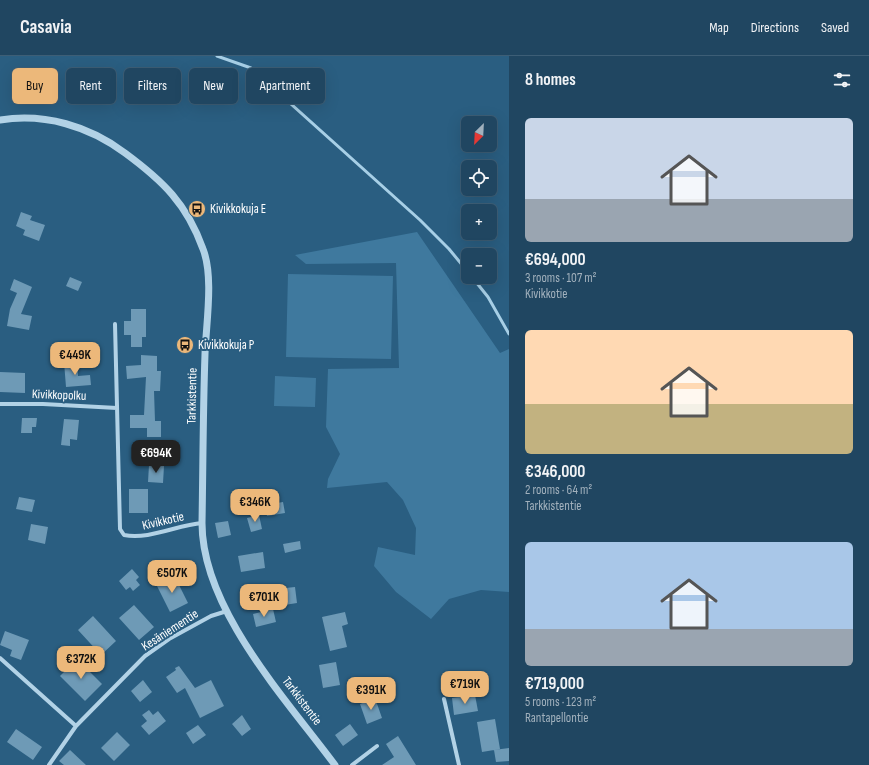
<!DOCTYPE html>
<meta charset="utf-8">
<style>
:root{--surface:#204661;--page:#2d506a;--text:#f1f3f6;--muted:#a2b1bd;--line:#3d5e76;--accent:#ecb87a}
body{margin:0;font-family:"Sofia Sans Condensed",sans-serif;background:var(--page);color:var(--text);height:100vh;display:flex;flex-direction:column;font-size:15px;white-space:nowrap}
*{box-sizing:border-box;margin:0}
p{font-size:13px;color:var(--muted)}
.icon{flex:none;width:22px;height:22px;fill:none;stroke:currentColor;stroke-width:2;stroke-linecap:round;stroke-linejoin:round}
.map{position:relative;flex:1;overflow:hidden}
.side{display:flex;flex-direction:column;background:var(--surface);width:360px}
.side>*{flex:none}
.banner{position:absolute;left:12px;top:12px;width:380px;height:36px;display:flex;gap:8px}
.needle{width:26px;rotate:204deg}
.tools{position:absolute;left:461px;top:60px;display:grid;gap:8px}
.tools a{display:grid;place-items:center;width:36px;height:36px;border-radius:6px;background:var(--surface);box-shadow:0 4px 16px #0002,0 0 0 1px var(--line);font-size:20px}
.price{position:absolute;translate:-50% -34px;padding:0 9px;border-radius:8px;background:var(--accent);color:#111;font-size:13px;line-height:26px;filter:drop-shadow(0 1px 2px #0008)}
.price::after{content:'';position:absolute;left:50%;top:24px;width:12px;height:9px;margin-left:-6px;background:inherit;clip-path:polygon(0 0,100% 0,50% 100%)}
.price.selected{background:#222;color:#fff}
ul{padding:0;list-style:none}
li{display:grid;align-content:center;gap:8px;height:212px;padding:0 16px}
li span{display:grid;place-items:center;height:124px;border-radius:6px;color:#555}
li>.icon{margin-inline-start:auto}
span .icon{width:72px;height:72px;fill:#fffc;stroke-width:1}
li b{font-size:17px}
h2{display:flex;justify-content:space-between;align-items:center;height:48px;padding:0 16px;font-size:17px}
.tag{padding:0 14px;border-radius:6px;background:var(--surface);box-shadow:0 4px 16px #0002,0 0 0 1px var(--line);font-size:14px;line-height:36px}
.tag.selected{background:var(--accent);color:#111}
header{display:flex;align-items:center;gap:24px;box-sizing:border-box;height:56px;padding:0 20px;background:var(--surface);border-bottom:1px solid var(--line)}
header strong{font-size:19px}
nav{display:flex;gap:22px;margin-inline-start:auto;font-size:14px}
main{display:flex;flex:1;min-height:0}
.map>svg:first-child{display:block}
.green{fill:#3f799e}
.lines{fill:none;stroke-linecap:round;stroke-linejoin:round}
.stream{stroke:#a7cfe6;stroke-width:3}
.building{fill:#6e9ab6}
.minor{stroke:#b2d2e6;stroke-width:4}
.tertiary{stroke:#b2d2e6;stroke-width:7}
.labels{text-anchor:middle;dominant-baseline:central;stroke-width:4;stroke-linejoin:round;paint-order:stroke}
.poi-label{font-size:13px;fill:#fff;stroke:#2a5e81;text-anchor:start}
.street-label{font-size:13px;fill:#fff;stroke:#2a5e81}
</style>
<header>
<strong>Casavia</strong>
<nav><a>Map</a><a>Directions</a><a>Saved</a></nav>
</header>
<main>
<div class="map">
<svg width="509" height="709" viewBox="0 0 509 709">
<rect width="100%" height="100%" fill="#2a5e81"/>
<path class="green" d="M417,176L500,297L509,293V536L481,534L449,543L431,563L396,536L374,510L378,491L415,499L416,472L403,444L387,426L327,432L328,423L340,398L326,371L328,313L399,312L396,207L306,208L295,199Z
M288,218L393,220L391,303L286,301Z
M275,320L316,322L315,351L274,350Z"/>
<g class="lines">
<path class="stream" d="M217,0L251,12L420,164L449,193L468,216
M472,221L488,241L509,278"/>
</g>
<path class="building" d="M21,156L32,160L30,164L45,169L39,185L23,179L25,174L16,170Z
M70,221L82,226L78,235L66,230Z
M14,223L32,231L21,258L32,260L29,274L7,270L10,253L17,237L10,234Z
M131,253H146V281H142V291H131V279H124V265H131Z
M141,299L157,300V315H161L160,335H154L155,365H161V381H147V372H130V359H144L146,321L127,323L126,310L141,309Z
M77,305L78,320L90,319L91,329L66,331L64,306Z
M0,316L25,317V337L0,336Z
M22,362H37L36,371H32V377H21Z
M64,363L79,364L77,384L70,383V390L61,389Z
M149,409L164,410L163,427L148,426Z
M129,433H148V457H129Z
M19,441L35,444L32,456L16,453Z
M283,446L285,457L267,460L265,449Z
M259,459L262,473L251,476L247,462Z
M228,465L231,479L218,482L215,467Z
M31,468L48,471L45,488L28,484Z
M300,485L301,493L285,497L283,488Z
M263,496L265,512L241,516L238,500Z
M132,513L139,521L136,524L140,529L133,535L130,531L126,534L119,525Z
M175,521L188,547L170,556L157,530Z
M295,531L297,547L278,550L276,533Z
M134,549L154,571L139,584L119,562Z
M273,553L276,566L256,571L253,558Z
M345,556L348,568L342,570L347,591L330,595L322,561Z
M93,560L116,585L101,599L78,574Z
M5,575L29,584L21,604L10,600L12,594L0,589Z
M77,603L102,628L85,645L60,620Z
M336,606L340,629L323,632L319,609Z
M179,610L195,632L211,624L224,650L200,662L185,632L177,637L166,621L176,614L175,612Z
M143,624L152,636L140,646L131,635Z
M475,639L478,655L454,659L452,642Z
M375,642L382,662L367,668L360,648Z
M149,654L153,659L158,655L166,665L149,679L141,670L147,665L142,659Z
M242,659L251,673L242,680L232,668Z
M495,663L500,693L482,696L477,666Z
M350,668L358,679L343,690L335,679Z
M198,669L206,679L193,688L186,677Z
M16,673L42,691L33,704L7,686Z
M117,676L130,689L114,705L101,692Z
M398,680L416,709H382L394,701L386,688Z
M509,692V705L496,706L494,694Z
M70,694L86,709H64L59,705Z"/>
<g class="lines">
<path class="minor" d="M115,268L120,473L124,479C149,484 177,469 202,467
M0,348H43L117,352
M0,602L76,670
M444,643L459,709
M49,709L76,670L145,600L169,583L211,560L227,555
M352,709L377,690"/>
<path class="tertiary" d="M0,64C45,57 89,70 125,97C163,125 187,148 203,193C214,221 206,268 205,298C203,355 203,411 202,467C202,553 286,643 335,709"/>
</g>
<defs>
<g id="bus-disc" transform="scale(0.9)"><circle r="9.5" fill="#ecb87a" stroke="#2a5e81"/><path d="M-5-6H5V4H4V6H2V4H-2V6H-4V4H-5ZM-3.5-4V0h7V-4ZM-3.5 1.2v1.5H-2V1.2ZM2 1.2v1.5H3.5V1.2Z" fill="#111"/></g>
</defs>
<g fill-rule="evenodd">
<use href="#bus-disc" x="197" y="153"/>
<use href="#bus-disc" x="185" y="289"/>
</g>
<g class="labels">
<g class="poi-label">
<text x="210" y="153">Kivikkokuja E</text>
<text x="198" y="289">Kivikkokuja P</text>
</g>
<g class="street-label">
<text transform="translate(59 339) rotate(2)">Kivikkopolku</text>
<text transform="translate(192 340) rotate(-89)">Tarkkistentie</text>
<text transform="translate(163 465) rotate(-13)">Kivikkotie</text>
<text transform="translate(170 574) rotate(-33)">Kesäniementie</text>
<text transform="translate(302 645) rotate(53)">Tarkkistentie</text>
</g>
</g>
</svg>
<div class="tools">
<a><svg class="needle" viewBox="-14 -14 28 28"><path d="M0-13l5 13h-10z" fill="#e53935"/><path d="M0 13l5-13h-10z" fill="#a2b1bd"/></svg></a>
<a><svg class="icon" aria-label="locate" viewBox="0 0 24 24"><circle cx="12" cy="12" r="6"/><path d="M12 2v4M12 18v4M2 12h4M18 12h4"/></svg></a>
<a>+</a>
<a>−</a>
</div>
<b class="price" style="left:75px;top:320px">€449K</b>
<b class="price selected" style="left:156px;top:418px">€694K</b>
<b class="price" style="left:255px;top:467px">€346K</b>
<b class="price" style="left:172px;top:538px">€507K</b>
<b class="price" style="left:264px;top:562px">€701K</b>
<b class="price" style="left:81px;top:624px">€372K</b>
<b class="price" style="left:465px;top:649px">€719K</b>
<b class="price" style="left:371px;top:655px">€391K</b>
<div class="banner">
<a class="tag selected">Buy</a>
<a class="tag">Rent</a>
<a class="tag">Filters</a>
<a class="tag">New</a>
<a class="tag">Apartment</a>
</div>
</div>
<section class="side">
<h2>8 homes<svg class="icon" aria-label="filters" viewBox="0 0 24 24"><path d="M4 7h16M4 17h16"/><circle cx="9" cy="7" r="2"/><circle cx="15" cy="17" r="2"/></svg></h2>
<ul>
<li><span style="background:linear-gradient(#c9d6e8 65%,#9aa5b1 0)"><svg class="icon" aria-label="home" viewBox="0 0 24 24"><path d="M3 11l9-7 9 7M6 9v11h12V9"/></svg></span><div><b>€694,000</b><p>3 rooms · 107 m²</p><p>Kivikkotie</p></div></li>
<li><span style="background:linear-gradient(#ffd9b3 60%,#c2b280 0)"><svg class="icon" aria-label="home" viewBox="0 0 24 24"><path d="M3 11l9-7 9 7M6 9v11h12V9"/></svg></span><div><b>€346,000</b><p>2 rooms · 64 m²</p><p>Tarkkistentie</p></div></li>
<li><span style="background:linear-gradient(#a9c7e8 70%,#9aa5b1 0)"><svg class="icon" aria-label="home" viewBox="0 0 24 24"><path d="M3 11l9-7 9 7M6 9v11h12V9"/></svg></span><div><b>€719,000</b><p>5 rooms · 123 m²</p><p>Rantapellontie</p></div></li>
</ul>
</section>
</main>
